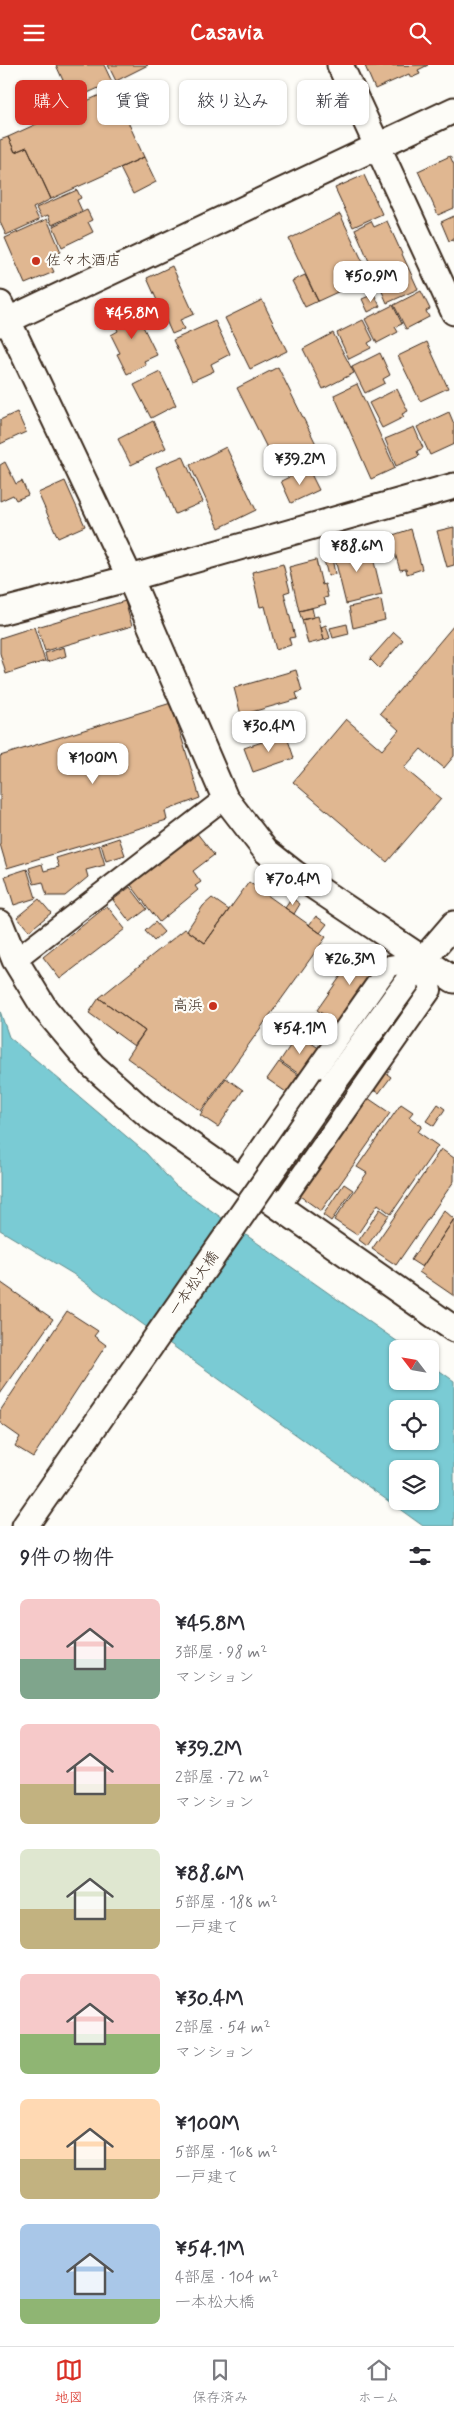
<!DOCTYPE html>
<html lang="ja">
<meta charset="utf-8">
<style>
:root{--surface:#fff;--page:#f7f7f7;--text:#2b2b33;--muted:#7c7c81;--line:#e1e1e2;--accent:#d93025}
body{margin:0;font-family:Mynerve,"Klee One",sans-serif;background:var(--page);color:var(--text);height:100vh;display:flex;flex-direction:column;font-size:19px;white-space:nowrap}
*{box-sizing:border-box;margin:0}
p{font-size:16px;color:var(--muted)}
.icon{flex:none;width:28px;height:28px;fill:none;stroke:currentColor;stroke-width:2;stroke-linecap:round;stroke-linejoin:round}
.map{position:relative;height:1461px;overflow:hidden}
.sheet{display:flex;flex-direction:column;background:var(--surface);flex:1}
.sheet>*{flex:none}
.top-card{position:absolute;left:15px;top:15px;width:425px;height:45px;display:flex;gap:10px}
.needle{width:32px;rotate:301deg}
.controls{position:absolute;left:389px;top:1275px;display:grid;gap:10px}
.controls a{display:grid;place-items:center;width:50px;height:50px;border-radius:8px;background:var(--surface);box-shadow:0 1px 4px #0004;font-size:25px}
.price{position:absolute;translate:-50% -42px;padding:0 11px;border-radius:10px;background:#fff;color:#222;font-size:16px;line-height:32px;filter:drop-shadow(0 1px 2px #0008)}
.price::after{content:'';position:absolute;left:50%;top:30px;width:15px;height:11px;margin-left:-8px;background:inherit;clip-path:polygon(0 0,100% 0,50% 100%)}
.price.on{background:var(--accent);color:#fff}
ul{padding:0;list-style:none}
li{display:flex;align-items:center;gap:15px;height:125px;padding:0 20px}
li span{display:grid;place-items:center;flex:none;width:140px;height:100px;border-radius:8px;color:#555}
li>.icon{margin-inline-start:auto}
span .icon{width:60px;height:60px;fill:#fffc;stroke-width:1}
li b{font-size:21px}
h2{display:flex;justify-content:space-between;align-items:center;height:60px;padding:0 20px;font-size:21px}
.chip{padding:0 18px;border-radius:8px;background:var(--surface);box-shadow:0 1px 4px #0004;font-size:18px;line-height:45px}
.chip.on{background:var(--accent);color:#fff}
header{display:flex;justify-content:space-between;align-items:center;height:65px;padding:0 20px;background:var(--accent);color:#fff;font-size:22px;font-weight:700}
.menu{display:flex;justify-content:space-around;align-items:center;height:70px;border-top:1px solid var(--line);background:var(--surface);font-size:14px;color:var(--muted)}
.menu a{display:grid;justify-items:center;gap:2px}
.menu .on{color:var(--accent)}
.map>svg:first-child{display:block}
.water{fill:#7acbd4;stroke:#618b8b;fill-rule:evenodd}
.building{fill:#e0b791;stroke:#3b2a1e}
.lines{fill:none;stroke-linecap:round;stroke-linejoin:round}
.minor-casing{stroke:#3b2a1e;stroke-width:24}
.tertiary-casing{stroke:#3b2a1e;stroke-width:29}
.minor{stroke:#fdfcf7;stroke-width:20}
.tertiary{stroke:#fdfcf7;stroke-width:25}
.tertiary-bridge-casing{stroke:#3b2a1e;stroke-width:29;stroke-linecap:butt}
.tertiary-bridge{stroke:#fdfcf7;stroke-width:25}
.poi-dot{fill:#c8321e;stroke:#fdfcf7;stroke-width:2}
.labels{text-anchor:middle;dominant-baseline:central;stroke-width:4.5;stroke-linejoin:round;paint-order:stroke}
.poi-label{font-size:15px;fill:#3b2a1e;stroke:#fdfcf7;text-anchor:start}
.street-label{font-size:15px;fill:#3b2a1e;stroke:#fdfcf7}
</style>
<header><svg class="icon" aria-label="menu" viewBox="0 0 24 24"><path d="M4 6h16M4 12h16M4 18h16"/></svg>Casavia<svg class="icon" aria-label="search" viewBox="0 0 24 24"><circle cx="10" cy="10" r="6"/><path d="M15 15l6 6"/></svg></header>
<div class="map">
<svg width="454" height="1461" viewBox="0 0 454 1461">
<rect width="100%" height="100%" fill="#fdfcf7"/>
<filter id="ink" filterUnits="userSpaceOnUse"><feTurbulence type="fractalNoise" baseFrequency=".02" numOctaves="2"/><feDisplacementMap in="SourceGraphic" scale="10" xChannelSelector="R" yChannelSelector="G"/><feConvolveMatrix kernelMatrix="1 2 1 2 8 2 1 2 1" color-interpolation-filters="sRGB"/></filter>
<g filter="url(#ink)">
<path class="water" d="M0,946L9,972L146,1088L175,1120L408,1284H398V1316H430V1299L454,1316V1461H423L73,1209L0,1165ZM398,1344H430V1376H398ZM398,1404H430V1436H398Z"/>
<path class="building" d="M56,0H104L112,17L72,35Z
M108,0H148L116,16Z
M428,0L418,5L420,9L411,13L409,9L375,24L365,1Z
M113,24L144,92L51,134L27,82L15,87L8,72Z
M8,72L15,87L27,82L51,134L33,143L39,155L6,170L0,157V75Z
M450,91L454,100V143L438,150L418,106Z
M144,92L156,117L133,129L120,103Z
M364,110L382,149L353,162L335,123Z
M77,125L81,133L77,135L82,146L52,160L48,150L41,153L36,143Z
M87,145L92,155L88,157L93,167L62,182L53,161Z
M340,149L370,212L318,236L289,174Z
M454,151V177L453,175L449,176L441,157Z
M47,154L61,187L48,194L54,207L25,219L5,173Z
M371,156L374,162L387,156L418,224L387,238L355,164Z
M172,201L194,249L180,255L184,264L172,269L147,213Z
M305,210L318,236L305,242L292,216Z
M421,226L430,244L426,246L429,252L406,264L394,240Z
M374,229L380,241L368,247L362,234Z
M262,235L287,286L250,304L225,253Z
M132,239L157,290L144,296L146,300L127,309L117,289L120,288L111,270L118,266L111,250Z
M393,240L402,259L395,262L398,267L377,278L365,254Z
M363,255L373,275L368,278L371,283L349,294L337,268Z
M215,256L230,289L211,299L214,306L192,316L173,275Z
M333,268L354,308L323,324L303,284Z
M427,277L448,323L420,336L398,291Z
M380,288L390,310L383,314L385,318L365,328L352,302Z
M278,302L319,385L278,405L237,323Z
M160,307L176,340L151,353L134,320Z
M357,319L395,403L371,414L334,330Z
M397,324L408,346L402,349L404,352L382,363L369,338Z
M17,347L26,367L0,379V355Z
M449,347L454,359V379L430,390L417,362Z
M153,356L166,383L131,400L118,374Z
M414,362L423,383L417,386L419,391L396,401L385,374Z
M226,382L256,445L219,463L190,400Z
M183,391L203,437L175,449L156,402Z
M5,397L16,419L22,416L28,430L16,435L13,430L0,436V400Z
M308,403L319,425L291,438L281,416Z
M65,416L85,461L58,473L38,428Z
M454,462V500L447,502L437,466Z
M411,464L422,504L407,509L406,504L400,505L390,471Z
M364,478L365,481L370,480L382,530L346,539L333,486Z
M332,493L335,509L328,511L324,495Z
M316,495L322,520L325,519L328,532L324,533L326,539L299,546L289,502Z
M283,499L290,526L284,528L295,572L289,573L291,580L276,585L265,541L260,542L252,507Z
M381,535L385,555L353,563L349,542Z
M125,536L132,561L45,586L37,562Z
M312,543L314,552L302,555L299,546Z
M318,551L324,575L308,579L302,555Z
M347,559L349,569L333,573L330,563Z
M326,560L330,573L324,575L321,562Z
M454,560V691L444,703L421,684L404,703L441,734L387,797L293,717L346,654L382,685L399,665L380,648Z
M34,562L45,596L6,609L0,588V573Z
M394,567L403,575L379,603L370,594Z
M64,582L66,591L47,597L45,588Z
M296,605L302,626L296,628L298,634L241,650L234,623Z
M171,638L200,733L165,746L167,755L7,803L0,779V691Z
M286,669L294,693L253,707L244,683Z
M196,767L214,790L193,806L201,817L195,821L198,825L159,857L131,820Z
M119,773L125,790L106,796L101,779Z
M99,780L105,800L86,805L88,812L65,831H47L43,817L34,819L29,803L42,799L44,806L59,802L56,793Z
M27,804L36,833L14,840L5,811Z
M249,817L326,872L201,1046L127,993L145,966L99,933L185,864L205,878Z
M130,822L147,844L130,857L113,835Z
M212,833L229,845L205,878L187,865L203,841Z
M292,833L300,839L294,849L285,843Z
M39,834L51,848L29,866L17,852Z
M107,841L125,864L60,914L43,892Z
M316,851L327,859L320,868L309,860Z
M155,857L164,867L154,876L145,866Z
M361,882L382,897L338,960L317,945Z
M99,933L145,966L134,981L89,948Z
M298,969L320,984L302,1011L280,996Z
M279,997L301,1012L289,1029L267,1014Z
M383,1006L391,1012L379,1028L371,1023Z
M226,1013L243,1025L218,1062L200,1050Z
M365,1031L390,1048L321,1146L297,1129Z
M401,1039L413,1047L409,1052L422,1061L418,1067L438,1081L391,1149L378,1139L357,1170L334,1155L367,1108L357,1102Z
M438,1039L445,1044L434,1061L426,1056Z
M441,1084L454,1093V1116L396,1200L372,1184Z
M344,1119L353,1125L331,1156L323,1150Z
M380,1144L389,1150L367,1181L359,1175Z
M444,1145L454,1154L422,1202L411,1195Z
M454,1154V1231L419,1207Z
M0,1217L53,1254L0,1329Z
M67,1246L98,1266L94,1271L106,1280L33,1392L15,1381L20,1372L0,1358V1346Z"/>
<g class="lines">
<g class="minor-casing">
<path id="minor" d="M15,895L225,733
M239,1114L389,901L423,895L431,925L279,1142"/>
</g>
<g class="tertiary-casing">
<path id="tertiary" d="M340,0L454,247
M0,239L130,513L225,733L266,786L294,808L454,915
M0,259L454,45
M0,547L130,513L454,421
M0,858L15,895L45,944L93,1001L148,1050L454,1264
M332,1020L423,895L454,859
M25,1461L55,1418"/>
</g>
<use href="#minor" class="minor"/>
<use href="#tertiary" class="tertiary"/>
<g class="tertiary-bridge-casing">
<path id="tertiary-bridge" d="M55,1418L332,1020"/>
</g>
<use href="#tertiary-bridge" class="tertiary-bridge"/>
</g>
</g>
<g class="poi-dot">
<circle cx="36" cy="196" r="5"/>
<circle cx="213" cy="941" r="5"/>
</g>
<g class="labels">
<g class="poi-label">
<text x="46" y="196">佐々木酒店</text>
<text x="203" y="941" text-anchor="end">高浜</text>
</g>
<g class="street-label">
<text transform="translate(194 1219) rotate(-55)">一本松大橋</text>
</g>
</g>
</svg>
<div class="controls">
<a><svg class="needle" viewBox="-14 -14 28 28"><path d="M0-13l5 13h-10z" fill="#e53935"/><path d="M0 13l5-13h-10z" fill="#7c7c81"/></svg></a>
<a><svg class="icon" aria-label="locate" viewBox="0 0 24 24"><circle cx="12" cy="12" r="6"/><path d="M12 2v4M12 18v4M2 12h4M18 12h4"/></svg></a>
<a><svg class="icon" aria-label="layers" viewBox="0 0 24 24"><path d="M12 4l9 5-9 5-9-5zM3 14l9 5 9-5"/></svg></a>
</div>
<b class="price" style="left:371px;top:238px">¥50.9M</b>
<b class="price on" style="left:132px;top:275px">¥45.8M</b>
<b class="price" style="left:300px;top:421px">¥39.2M</b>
<b class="price" style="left:357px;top:508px">¥88.6M</b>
<b class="price" style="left:269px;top:688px">¥30.4M</b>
<b class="price" style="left:93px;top:720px">¥100M</b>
<b class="price" style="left:293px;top:841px">¥70.4M</b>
<b class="price" style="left:350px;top:921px">¥26.3M</b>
<b class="price" style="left:300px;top:990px">¥54.1M</b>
<div class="top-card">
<a class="chip on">購入</a>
<a class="chip">賃貸</a>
<a class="chip">絞り込み</a>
<a class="chip">新着</a>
</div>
</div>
<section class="sheet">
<h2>9件の物件<svg class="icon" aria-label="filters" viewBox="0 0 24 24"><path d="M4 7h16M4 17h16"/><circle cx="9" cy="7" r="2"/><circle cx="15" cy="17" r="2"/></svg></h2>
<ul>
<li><span style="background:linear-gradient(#f6c9c9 60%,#7fa58c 0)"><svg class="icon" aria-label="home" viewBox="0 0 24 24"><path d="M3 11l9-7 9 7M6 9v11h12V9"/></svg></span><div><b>¥45.8M</b><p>3部屋 · 98 m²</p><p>マンション</p></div></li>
<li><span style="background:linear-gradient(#f6c9c9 60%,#c2b280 0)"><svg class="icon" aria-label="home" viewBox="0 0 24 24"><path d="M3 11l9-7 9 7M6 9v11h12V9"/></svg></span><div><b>¥39.2M</b><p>2部屋 · 72 m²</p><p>マンション</p></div></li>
<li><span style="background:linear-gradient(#dfe7d0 60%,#c2b280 0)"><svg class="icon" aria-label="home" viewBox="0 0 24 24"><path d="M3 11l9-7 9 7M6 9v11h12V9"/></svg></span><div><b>¥88.6M</b><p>5部屋 · 188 m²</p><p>一戸建て</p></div></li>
<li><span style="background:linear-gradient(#f6c9c9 60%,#8fb573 0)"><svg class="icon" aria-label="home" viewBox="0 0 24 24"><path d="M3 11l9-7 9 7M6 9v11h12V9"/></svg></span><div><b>¥30.4M</b><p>2部屋 · 54 m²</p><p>マンション</p></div></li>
<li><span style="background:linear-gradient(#ffd9b3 60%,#c2b280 0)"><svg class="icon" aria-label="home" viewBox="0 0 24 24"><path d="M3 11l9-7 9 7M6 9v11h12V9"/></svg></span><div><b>¥100M</b><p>5部屋 · 168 m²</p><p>一戸建て</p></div></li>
<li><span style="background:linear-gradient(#a9c7e8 75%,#8fb573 0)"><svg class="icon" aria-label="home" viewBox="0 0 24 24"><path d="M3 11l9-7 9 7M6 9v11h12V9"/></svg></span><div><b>¥54.1M</b><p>4部屋 · 104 m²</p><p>一本松大橋</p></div></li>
</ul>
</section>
<nav class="menu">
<a class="on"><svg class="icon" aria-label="map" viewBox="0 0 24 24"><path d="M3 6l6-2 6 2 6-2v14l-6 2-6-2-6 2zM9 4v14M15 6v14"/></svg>地図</a>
<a><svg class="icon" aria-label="saved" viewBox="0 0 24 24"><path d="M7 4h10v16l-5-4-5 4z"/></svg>保存済み</a>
<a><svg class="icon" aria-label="home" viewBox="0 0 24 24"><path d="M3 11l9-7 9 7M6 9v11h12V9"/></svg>ホーム</a>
</nav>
